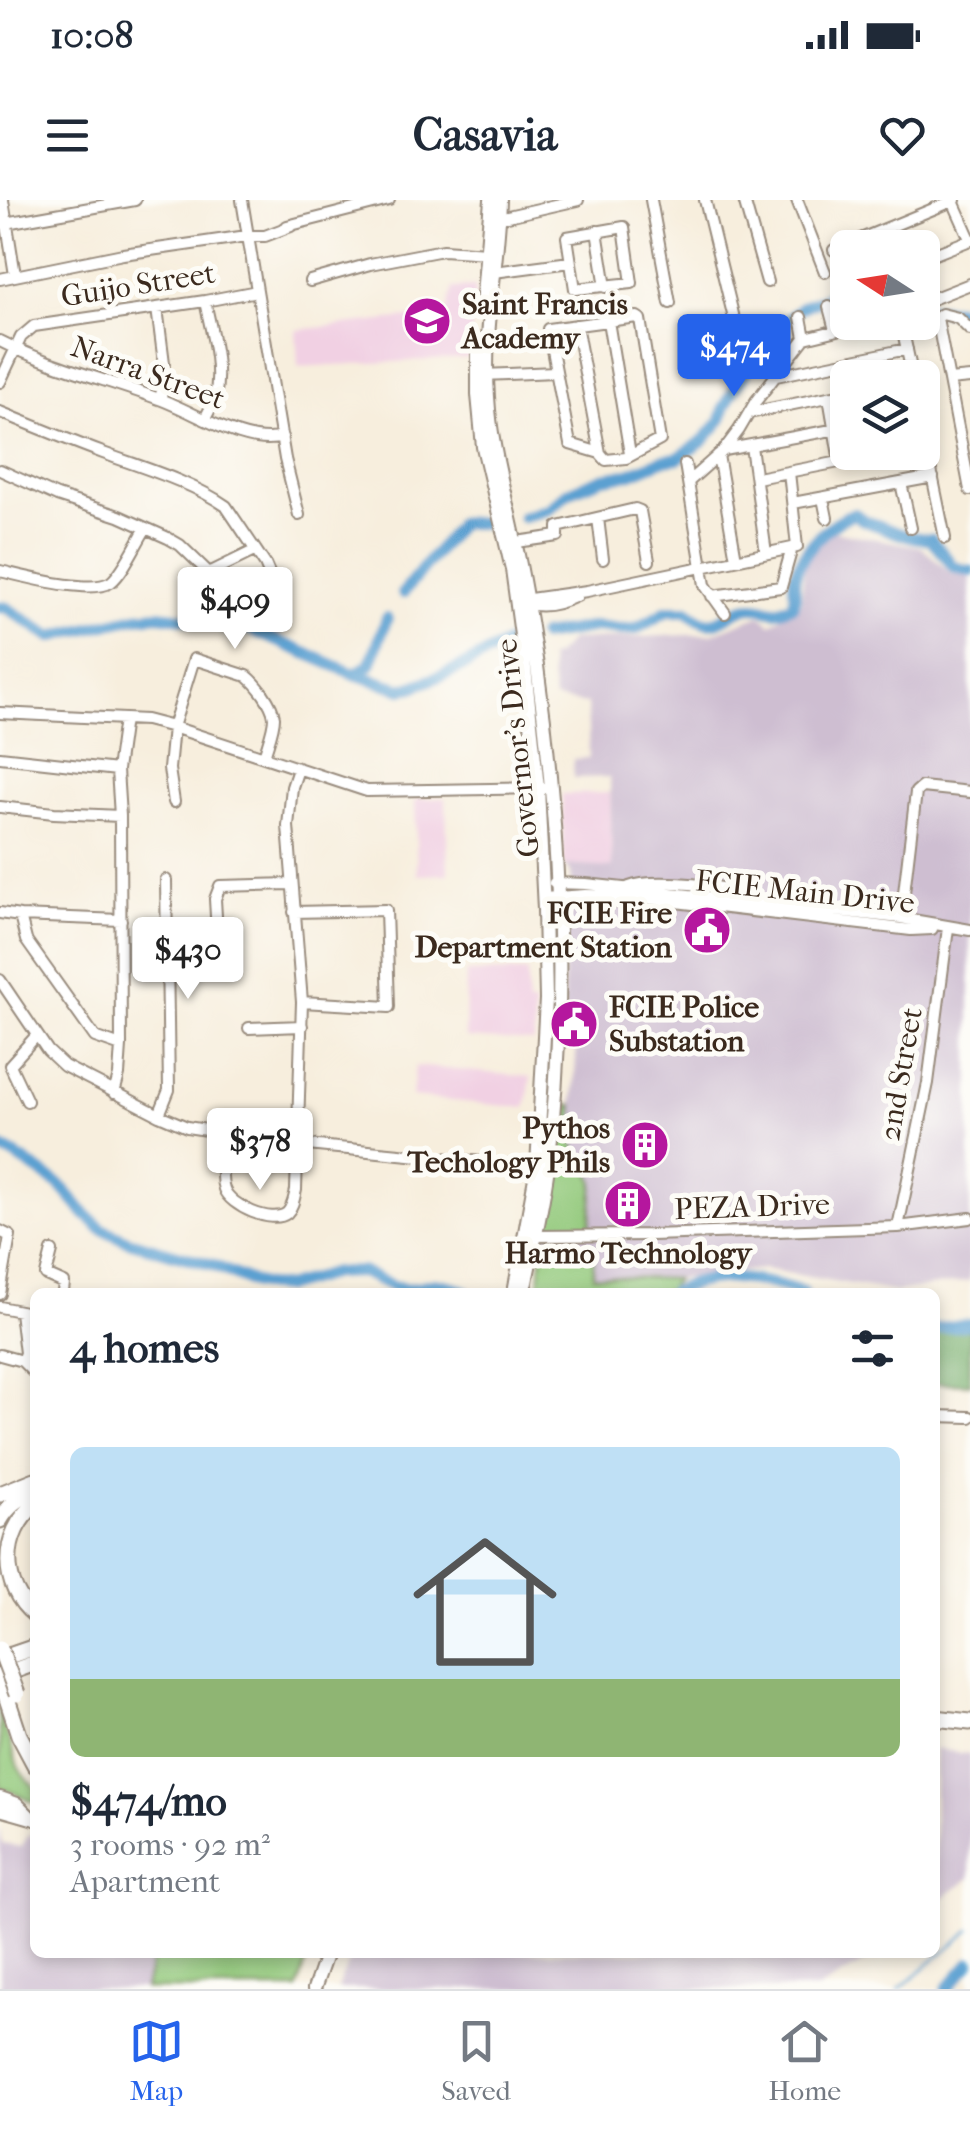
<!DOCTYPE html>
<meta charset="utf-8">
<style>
:root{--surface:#fff;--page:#f6f6f7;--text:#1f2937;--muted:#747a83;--line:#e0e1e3;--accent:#2563eb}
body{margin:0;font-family:"IM FELL French Canon",serif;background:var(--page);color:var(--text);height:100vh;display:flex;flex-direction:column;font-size:38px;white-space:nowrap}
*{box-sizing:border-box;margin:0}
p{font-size:32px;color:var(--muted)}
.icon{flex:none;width:55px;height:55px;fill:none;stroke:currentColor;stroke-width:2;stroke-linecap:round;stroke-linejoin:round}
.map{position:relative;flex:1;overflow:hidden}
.details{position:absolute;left:30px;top:1088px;width:910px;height:670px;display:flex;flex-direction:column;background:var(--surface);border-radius:15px;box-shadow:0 5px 15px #0003}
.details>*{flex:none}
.needle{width:65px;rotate:282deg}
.tools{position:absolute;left:830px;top:30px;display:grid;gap:20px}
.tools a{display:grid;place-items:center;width:110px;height:110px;border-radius:15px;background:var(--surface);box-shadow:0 5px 15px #0003;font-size:50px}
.price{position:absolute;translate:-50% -85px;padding:0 22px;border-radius:10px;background:#fff;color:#222;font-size:32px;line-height:65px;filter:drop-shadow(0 2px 5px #0008)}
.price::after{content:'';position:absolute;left:50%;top:60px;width:30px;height:22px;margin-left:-15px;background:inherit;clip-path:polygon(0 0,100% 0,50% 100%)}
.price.selected{background:var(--accent);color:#fff}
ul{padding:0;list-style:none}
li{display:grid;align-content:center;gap:20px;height:530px;padding:0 40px}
li span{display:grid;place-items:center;height:310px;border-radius:15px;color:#555}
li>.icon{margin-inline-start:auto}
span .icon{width:180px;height:180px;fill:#fffc;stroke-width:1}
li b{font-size:42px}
h2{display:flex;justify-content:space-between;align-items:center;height:120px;padding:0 40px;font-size:42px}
.status{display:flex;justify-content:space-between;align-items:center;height:70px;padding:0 50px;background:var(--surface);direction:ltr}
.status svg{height:28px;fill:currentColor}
header{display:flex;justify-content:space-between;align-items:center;height:130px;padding:0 40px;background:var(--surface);font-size:45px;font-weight:800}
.tab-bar{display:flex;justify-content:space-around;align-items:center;height:140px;border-top:2px solid var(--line);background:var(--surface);font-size:28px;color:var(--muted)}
.tab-bar a{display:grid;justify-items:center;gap:5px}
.tab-bar .selected{color:var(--accent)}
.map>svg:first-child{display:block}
.built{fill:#f1d0e3}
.industrial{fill:#cebed1}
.green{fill:#93c97c;stroke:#677a4d;stroke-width:2.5}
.forest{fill:#76ad6c;stroke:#586c45;stroke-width:2.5}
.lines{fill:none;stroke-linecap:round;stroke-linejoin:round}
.stream{stroke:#5ca0d1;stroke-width:2.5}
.river{stroke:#5ca0d1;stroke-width:12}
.minor-casing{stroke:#998c7e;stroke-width:14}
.major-casing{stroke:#998c7e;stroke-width:16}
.highway-casing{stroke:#998c7e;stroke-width:19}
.minor{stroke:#fff;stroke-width:10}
.major{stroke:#fff;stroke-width:12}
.highway{stroke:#fff;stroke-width:15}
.highway-bridge-casing{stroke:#998c7e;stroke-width:19;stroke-linecap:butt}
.highway-bridge{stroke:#fff;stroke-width:15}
.labels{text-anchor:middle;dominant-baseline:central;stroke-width:10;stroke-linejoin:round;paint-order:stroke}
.street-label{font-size:30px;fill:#3b2a1e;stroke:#fdfcf7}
.poi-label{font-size:30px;font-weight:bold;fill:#3b2a1e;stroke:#fdfcf7;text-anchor:start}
</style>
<div class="status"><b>10:08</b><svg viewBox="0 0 49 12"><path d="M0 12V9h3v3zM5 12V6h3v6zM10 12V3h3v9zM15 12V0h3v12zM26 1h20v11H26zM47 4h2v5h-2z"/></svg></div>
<header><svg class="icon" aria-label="menu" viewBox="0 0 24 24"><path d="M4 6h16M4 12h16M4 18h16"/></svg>Casavia<svg class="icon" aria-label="heart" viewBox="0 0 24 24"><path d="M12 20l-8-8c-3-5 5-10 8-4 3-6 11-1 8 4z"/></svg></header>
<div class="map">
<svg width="970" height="1789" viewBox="0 0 970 1789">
<rect width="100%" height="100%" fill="#fdfcf7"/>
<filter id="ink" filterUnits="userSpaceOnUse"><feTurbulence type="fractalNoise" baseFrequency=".01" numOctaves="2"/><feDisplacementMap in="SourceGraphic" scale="20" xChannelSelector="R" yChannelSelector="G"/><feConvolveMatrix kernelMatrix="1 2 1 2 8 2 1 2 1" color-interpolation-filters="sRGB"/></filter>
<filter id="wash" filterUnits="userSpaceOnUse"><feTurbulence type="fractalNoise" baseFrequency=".0048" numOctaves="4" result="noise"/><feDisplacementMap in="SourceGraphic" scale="40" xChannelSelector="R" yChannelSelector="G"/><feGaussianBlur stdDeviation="2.25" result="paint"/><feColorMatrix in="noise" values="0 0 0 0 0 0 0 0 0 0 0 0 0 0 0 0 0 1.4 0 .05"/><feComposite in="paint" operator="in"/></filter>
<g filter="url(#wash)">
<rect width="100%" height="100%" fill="#f7eedd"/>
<path class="built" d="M475,87L469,158L298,167L296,130L446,114L453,88Z
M610,593L612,669L564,665L562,594Z
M446,598L448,674L417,675L415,599Z
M527,772L528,804H534V842L465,838L466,773Z
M415,866L531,877L526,908L412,897Z"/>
<path class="industrial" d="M833,331L921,347L951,373L970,376V1081L896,1092L763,1069L675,1079L667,1092H538L555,968L559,905L573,904L577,841L563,840L564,716L573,709L571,672L564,665L612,668L610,577L574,578L573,559L589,558L587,504L554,499L549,458L557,455L571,440L711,434L760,415L771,424L801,403L805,358Z
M935,1549L970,1554V1678L935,1704Z
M0,1627L3,1644L21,1647L29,1635L35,1637V1752L153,1753L145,1789H0Z
M352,1753V1752L881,1753L818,1789H337Z"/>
<path class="green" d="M559,905H573L574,945L594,980L590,1031L545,1033L555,968Z
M594,1045L593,1076L675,1079L667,1092H538L543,1048Z
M0,1509C8,1534 14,1572 35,1587V1603L0,1587Z
M153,1753V1752L309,1753L298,1789H145Z"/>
<path class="forest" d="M970,1129V1184L935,1183V1133Z"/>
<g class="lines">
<path class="stream" d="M899,1789L970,1730"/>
<path class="river" d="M922,108L956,110L970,116
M523,317L549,309L568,292L603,278L629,274L663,260L678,258L703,241L721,220L724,208L736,186L784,122L802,107L848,88
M403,393L460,323H493
M0,407L7,408L51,437L136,417L158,415L238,424L354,474L402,489L413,487L455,470L512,441
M542,436L597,427L620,430L636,429L667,411H687C720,440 724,406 754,407C775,408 769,416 793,405C797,395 794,392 794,382C795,357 831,318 855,314C866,324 874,323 887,329C904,336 912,338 931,339L954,367L970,371
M354,474L370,465L387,418
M0,948L13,954L60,985L86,1015L102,1029L128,1041L213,1065L251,1082L267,1086L285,1087L334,1073L361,1072L393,1086L409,1089L435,1083L454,1087L467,1092
M673,1092C714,1070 761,1079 803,1092
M935,1129L970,1124
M947,1789L970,1763"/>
</g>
</g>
<g filter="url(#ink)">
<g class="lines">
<g class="minor-casing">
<path id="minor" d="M3,0L15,75
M242,0L285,259L299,315
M651,0L670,103
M705,0L740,143
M744,0L767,82
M797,0L825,72
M953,1L970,39
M499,18L578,0
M0,24L135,0
M287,26L389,0
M624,27L632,83L575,89L567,37Z
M597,31L606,87
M834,50L955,0
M922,59L970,40
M494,72L570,62
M0,79L123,54L247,36H265L291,26
M310,81L370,64L443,50L487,53
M205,101C211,131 222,167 215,197C213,205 208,212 205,219
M922,101L932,99L970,84
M829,107L835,130
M157,108L164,163L161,199
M637,117L640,119L660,240L626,258L606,260L600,253L570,244L548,129Z
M801,117L805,138
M608,121L630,254
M901,122L913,178
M576,125L600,253
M970,130L958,118L942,114L937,118L970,290
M0,141C51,167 106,179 159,199C194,211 246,248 282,237
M482,175L555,172
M776,176L907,149
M949,180L970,178
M0,182L21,137L34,126L205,101L257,91
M829,197L840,262
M0,212C34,226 68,240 103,253C143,268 190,281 226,306L265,364L284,408
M749,213L848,193
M922,226L945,338
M751,246L766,353
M724,250L848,227
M718,255L736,359
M685,264L705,385L725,413
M0,270L57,296L119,316L168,338L180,345L207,371L211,372L254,351
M757,278L891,252
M688,282L724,250L739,230L756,201L805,138L871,122
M901,283L911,328
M823,298L827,318
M793,303L933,277
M598,318L603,359
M510,343L558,336V327L635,309L640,311L649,361
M0,371C23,376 91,395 111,382C123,373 137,342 146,328
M712,396L781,387L792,348
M527,403C542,409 562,403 577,396
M522,404L530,399L587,391L797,347L789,272
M0,513L146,520L173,527L367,591L545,588
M0,557L117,570
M174,602L169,569L173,527L194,459L247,476C257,484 272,503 274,517C274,529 267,545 264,557
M0,607L54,613L120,616
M554,683L586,684L901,718L970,730
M629,687C650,678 708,685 732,690C739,692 746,697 753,700
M573,697C590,706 601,703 619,702
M544,698L585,695L625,696L911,730L932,729
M294,712L386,710L389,807L302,802
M0,713L20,716L121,720
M20,716L26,740L95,837L121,846
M901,718L916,592L922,587L970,592
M218,751L215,699L220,686L291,684
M0,780L48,851L64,866L159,915L187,927L297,944L543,968
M249,828L302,826
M114,893L119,875L121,846L120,616L117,570L124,519
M27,901L10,865L37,835
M159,915L169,890L166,680
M231,933C227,949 218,972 224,989C230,1006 272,1025 287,1013C293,1007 294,998 296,990L302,802L288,626L292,587L298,569
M898,1027L928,883L948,728
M0,1031L10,1036L0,1094
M534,1036L651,1035L898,1027L970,1018
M52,1051L46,1075L64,1083L63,1092
M0,1107L35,1114
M20,1112L25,1153L22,1161
M0,1155L22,1161L35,1174
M935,1216L970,1217"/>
</g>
<g class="major-casing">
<path id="major" d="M500,0C498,66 483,131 488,197C491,248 506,296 516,346C525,385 531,426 537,466C560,630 568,801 548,966C543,1008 532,1050 524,1092
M482,107L491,0
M478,152V195L483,247L512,369L523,450L538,588L544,710L546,799L537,967L514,1092
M0,1598L17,1604L29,1616
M0,1609L35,1619
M314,1789L327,1752"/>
</g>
<g class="highway-casing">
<path id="highway" d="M0,1294L35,1280
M35,1305C0,1333 0,1387 35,1415
M0,1320C8,1306 20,1297 35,1290
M0,1459L35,1447
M0,1476L35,1463
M0,1477L19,1535L35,1565
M935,1518L970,1522"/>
</g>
<use href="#minor" class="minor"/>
<use href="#major" class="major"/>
<use href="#highway" class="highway"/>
<g class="highway-bridge-casing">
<path id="highway-bridge" d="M0,1449L17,1494"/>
</g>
<use href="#highway-bridge" class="highway-bridge"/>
</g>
</g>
<defs>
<g id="school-disc" transform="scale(2.5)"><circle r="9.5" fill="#b5179e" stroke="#fdfcf7"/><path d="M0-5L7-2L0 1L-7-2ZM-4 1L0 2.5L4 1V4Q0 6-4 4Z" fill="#fff"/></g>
<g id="civic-disc" transform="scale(2.5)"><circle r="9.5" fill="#b5179e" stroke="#fdfcf7"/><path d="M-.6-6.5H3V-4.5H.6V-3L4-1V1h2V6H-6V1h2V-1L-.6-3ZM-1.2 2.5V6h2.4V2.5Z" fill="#fff"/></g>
<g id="building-disc" transform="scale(2.5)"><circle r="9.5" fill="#b5179e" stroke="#fdfcf7"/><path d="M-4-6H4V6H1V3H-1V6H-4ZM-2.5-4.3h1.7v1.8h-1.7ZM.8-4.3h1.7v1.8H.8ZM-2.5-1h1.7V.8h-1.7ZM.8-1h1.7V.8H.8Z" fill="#fff"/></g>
</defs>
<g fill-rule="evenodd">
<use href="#school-disc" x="427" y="121"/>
<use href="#civic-disc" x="707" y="730"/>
<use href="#civic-disc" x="574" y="824"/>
<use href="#building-disc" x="645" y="945"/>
<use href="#building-disc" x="628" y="1004"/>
</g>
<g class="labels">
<g class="street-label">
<text transform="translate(138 85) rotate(-9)">Guijo Street</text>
<text transform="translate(148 173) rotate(20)">Narra Street</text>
<text transform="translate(518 548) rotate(-96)">Governor's Drive</text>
<text transform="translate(805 692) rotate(6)">FCIE Main Drive</text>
<text transform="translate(901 874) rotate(-80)">2nd Street</text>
<text transform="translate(752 1007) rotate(-2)">PEZA Drive</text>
</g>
<g class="poi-label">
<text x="462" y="104">Saint Francis<tspan x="462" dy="34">Academy</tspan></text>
<text x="672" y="713" text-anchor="end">FCIE Fire<tspan x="672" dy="34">Department Station</tspan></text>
<text x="609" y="807">FCIE Police<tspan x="609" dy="34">Substation</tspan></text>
<text x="610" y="928" text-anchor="end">Pythos<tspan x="610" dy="34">Techology Phils</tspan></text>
<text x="628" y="1053" text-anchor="middle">Harmo Technology</text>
</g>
</g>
</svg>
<div class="tools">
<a><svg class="needle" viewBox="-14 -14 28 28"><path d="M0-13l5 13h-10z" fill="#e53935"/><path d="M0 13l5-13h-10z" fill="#747a83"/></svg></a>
<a><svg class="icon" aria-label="layers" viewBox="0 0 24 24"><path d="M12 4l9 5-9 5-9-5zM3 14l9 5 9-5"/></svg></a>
</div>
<b class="price selected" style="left:734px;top:199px">$474</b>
<b class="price" style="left:235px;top:452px">$409</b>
<b class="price" style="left:188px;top:802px">$430</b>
<b class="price" style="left:260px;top:993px">$378</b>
<section class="details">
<h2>4 homes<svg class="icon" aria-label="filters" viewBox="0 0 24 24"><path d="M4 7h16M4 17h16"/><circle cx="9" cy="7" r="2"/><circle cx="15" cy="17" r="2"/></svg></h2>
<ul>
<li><span style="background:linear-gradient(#bfe0f5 75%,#8fb573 0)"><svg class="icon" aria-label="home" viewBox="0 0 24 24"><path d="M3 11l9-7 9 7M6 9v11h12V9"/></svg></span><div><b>$474/mo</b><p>3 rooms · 92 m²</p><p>Apartment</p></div></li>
</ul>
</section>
</div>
<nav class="tab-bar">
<a class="selected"><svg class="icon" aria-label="map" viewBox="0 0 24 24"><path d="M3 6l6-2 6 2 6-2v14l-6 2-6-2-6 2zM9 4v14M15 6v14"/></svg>Map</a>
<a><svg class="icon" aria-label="saved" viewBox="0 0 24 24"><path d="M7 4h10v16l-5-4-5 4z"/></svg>Saved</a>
<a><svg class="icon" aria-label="home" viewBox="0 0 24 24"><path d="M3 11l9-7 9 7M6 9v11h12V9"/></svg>Home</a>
</nav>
